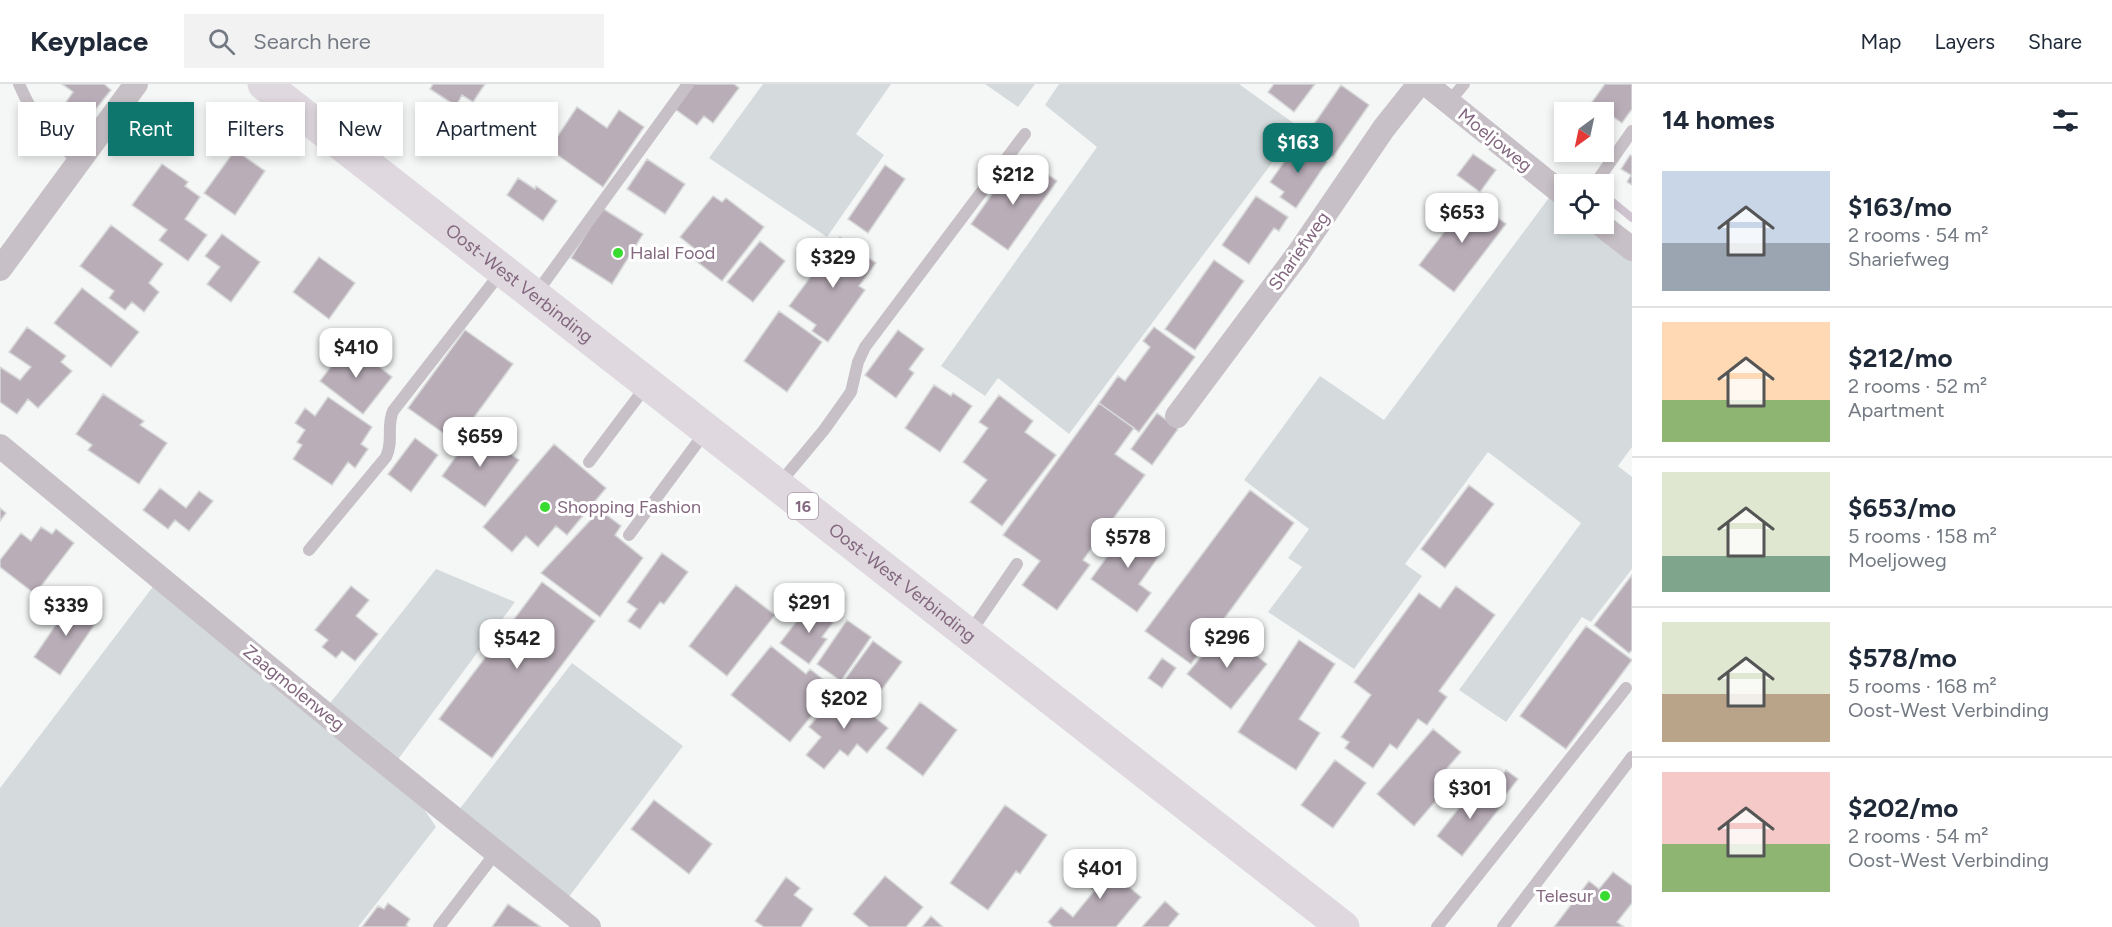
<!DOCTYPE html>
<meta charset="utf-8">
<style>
:root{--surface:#fff;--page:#f2f2f3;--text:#1f2937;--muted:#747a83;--line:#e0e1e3;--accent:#0f766e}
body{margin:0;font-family:Figtree,sans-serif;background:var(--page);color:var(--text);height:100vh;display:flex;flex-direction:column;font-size:22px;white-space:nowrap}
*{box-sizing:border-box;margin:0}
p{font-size:20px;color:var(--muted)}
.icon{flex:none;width:33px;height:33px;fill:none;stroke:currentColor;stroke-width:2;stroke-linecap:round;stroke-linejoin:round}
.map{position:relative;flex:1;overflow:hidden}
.side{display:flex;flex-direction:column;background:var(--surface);width:480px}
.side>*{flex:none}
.banner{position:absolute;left:18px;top:18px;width:570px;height:54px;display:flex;gap:12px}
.needle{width:39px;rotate:213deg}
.fabs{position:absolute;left:1554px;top:18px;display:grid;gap:12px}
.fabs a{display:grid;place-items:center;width:60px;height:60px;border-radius:0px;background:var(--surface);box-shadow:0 3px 9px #0003;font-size:30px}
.price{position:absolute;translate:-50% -51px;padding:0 14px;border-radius:12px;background:#fff;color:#222;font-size:20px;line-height:39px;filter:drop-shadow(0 2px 3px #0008)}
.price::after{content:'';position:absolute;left:50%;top:36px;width:18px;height:14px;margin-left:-9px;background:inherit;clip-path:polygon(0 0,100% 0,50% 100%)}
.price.current{background:var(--accent);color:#fff}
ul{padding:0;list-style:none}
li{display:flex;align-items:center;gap:18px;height:150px;padding:0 30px}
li+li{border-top:2px solid var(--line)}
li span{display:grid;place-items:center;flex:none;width:168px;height:120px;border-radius:0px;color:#555}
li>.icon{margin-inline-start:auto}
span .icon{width:72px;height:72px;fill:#fffc;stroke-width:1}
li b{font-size:26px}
h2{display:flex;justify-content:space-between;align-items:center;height:72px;padding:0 30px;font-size:26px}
.pill{padding:0 21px;border-radius:0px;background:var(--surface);box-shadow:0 3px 9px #0003;font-size:21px;line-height:54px}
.pill.current{background:var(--accent);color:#fff}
header{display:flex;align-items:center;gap:36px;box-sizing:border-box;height:84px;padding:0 30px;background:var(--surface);border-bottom:2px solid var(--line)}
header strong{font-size:28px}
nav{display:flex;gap:33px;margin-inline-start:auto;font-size:21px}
.search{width:420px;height:54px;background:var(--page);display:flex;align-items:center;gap:15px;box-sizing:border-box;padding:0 21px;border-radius:0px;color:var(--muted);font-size:22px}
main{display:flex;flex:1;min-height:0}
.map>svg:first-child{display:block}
.green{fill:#d5dbdd}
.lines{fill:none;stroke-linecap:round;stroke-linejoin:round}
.stream{stroke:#cec2ce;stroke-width:8}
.building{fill:#b9adb8;stroke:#d6d8d7;stroke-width:1.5}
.lane{stroke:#c7c0c6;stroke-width:12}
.street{stroke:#c7c0c6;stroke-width:24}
.primary{stroke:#dfd8de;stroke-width:33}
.poi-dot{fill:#38db2f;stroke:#fff;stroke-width:2}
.labels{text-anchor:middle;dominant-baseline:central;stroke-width:6;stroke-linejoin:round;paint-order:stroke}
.shield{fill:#fff;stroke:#a895a5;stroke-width:1.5}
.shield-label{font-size:16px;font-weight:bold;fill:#83677f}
.street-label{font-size:18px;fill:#83677f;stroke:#fff}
.poi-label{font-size:18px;fill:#83677f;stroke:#fff;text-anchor:start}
</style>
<header>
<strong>Keyplace</strong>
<div class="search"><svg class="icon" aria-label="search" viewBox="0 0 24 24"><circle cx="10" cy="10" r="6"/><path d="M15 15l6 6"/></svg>Search here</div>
<nav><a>Map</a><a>Layers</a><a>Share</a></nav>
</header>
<main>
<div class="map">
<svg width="1632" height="843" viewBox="0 0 1632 843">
<rect width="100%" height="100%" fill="#f4f7f6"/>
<path class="green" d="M763,0H891L856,50L884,71L827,153L709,74Z
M985,0H1035L1018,23Z
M1059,0H1239L1299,43L1069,350L998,294L985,312L941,282L1097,63L1045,21Z
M1551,111L1564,122V140H1587L1632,174V363L1618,382L1632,393V485L1591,538L1582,533L1506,638L1459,606L1581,439L1488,368L1405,480L1422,492L1354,585L1268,528L1302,483L1288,474L1309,445L1244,396L1320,292L1384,336Z
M436,485L515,518L396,678L327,623Z
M155,500L422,722L436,743L358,843H0V704Z
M572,579L683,662L568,814L458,727Z"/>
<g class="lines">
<path class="stream" d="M1604,111L1632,134"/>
</g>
<path class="building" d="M62,0H104L111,6L88,35L66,18L73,8Z
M433,0H485L473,18L462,11L456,22L430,5Z
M693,0H734L739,4L713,39L704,32L697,41L675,25Z
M1274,0H1315L1294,28L1268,8Z
M1605,0H1632V25L1622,39L1592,18Z
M1341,1L1369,21L1333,73L1305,53Z
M577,23L607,44L619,26L644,43L603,103L549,65Z
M1298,58L1327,78L1296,124L1280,113L1284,108L1270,98Z
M235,66L265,87L235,131L204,109Z
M1473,70L1496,86L1480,108L1457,91Z
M1630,71L1632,72V101L1627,98L1631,91L1621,85Z
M647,75L685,100L665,130L627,105Z
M1032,79L1057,97L1008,166L971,140L1004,93L1017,102Z
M162,80L188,98L185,102L200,113L185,135L207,151L188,177L159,156L167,146L132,121Z
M885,81L905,95L868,149L848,135Z
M518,94L535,105L536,102L557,117L543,137L507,111Z
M713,112L722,118L726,114L764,143L722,197L691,173L696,166L680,153Z
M1256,112L1288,133L1279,147L1274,144L1249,180L1222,161Z
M1471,113L1506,140L1454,208L1419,181Z
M602,124L643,150L612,200L571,174Z
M111,141L163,180L149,199L159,208L144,228L132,218L125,226L109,214L114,207L80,182Z
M222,150L260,178L231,218L207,200L220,183L205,172Z
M840,153L876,179L859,202L865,206L828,258L812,247L816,241L789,222Z
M760,157L785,177L753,218L727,198Z
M319,173L355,199L329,235L293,208Z
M1214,176L1244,197L1195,266L1165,245Z
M82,204L139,248L111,283L54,239Z
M779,227L822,258L787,308L744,277Z
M27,243L66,272L61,278L72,287L38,324L28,315L17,330L0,318V283L20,296L31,283L9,268Z
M1154,243L1195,273L1139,348L1099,319L1118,292L1125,297L1150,263L1143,257Z
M465,246L513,280L456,358L408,324Z
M898,246L924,265L909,285L914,289L896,314L865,291Z
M349,259L392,293L363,330L320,297Z
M934,301L951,312L953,309L972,322L940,368L905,344Z
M103,310L144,337L140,341L167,359L139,400L88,366L92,361L76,350Z
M999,311L1033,337L1025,348L1056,371L1002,442L970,418L987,396L963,378L988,344L979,338Z
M328,313L372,343L361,360L368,365L355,384L348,378L332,401L293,375L302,361L297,358L305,346L295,339L305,324L315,332Z
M1099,319L1134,344L1115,370L1145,391L1083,476L1090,481L1057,526L1022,501L1040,477L1003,451Z
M1157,329L1178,345L1152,381L1131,365Z
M476,344L519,376L485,423L442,392Z
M415,354L438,371L411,408L388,390Z
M554,360L606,404L567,451L556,442L538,463L526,452L512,468L483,443Z
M1469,401L1494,420L1445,484L1421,465Z
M160,404L186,424L199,407L213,417L189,447L175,436L168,445L143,426Z
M1250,406L1294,439L1191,580L1145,547Z
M0,424L6,429L0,437Z
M600,426L621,442L615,451L643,474L600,533L541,489Z
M41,443L52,450L56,445L74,459L35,510L0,483V476L21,449L31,457Z
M1127,445L1141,455L1144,451L1164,465L1139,500L1151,509L1137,528L1091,495Z
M662,469L688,488L664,520L660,518L640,545L628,537L637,525L627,518Z
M1632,491V566L1629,569L1594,541Z
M542,498L595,537L492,674L439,635Z
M736,501L775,531L727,592L689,562Z
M351,502L369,516L356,532L378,550L355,577L342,567L336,574L322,563L328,556L315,546Z
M1456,502L1495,531L1439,607L1447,613L1427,641L1418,635L1397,665L1390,660L1373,684L1345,664L1349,658L1341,653L1371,611L1354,598L1419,509L1440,524Z
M74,514L93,527L89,532L97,537L60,591L34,573Z
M816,519L837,533L822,553L827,555L809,580L780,559L799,534L803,537Z
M847,536L871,553L841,597L817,580Z
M1586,542L1632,576L1566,665L1520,632Z
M1224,545L1267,580L1231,625L1187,590Z
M1299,556L1335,580L1299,635L1320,649L1296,686L1238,648Z
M873,557L902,578L872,619L843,598Z
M771,562L806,590L810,585L834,604L790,658L731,611Z
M1162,574L1176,584L1162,604L1148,594Z
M840,605L888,644L867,669L857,660L848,672L840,666L824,685L806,671L821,653L809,643Z
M920,618L957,646L923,692L886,664Z
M1433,645L1461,668L1443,689L1453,697L1414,742L1377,710Z
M1335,676L1366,699L1333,744L1301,721Z
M1506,686L1518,695L1504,713L1492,705Z
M1477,701L1502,721L1462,772L1437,752Z
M654,716L712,760L689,790L631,745Z
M1005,721L1047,751L1020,790L1016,787L988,826L950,799Z
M1100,772L1120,789L1117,793L1141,813L1116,843H1053L1048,838L1061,823L1073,833L1094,807L1080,796Z
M1613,788L1632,802V819L1617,838L1624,843H1554L1589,797L1599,805Z
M885,792L923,823L906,843H869L853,830Z
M786,793L800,804L794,811L813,825L801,843H764L755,837Z
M1165,817L1179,830L1168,843H1142Z
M388,819L410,835L406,841L408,843H362L378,822L384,825Z
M508,820L541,843H492Z
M931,832L943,843H922Z"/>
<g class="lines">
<path class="lane" d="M19,0C37,40 45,51 80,77
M1449,18L1464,0
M1595,100L1632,47
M535,211L688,0
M589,378L647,301
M779,400L824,346L851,308L858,278L865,263L1025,50
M629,451L706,347
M309,466L386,373C394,356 386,344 393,327L502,187
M969,550L1017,480
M439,843L497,767
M1437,843L1626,604
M1503,843L1632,673"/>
<path class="street" d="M1426,0L1564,111
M1600,140L1632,165
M0,185L136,0
M1177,332L1298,170L1384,44L1419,0
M0,362L363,661L589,843"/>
<path class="primary" id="s1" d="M264,0L1343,843"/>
</g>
<g class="poi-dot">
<circle cx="618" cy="169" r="6"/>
<circle cx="545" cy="423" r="6"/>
<circle cx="1605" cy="812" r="6"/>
</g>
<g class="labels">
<rect class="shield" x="788" y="409" width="30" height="26" rx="4.5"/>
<g class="shield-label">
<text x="803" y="422">16</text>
</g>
<g class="street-label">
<text transform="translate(1495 56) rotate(39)">Moeljoweg</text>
<text transform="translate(1299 167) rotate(-55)">Shariefweg</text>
<text stroke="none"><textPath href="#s1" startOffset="324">Oost-West Verbinding</textPath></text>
<text stroke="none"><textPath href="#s1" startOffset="810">Oost-West Verbinding</textPath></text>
<text transform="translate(294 604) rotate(39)">Zaagmolenweg</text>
</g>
<g class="poi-label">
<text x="630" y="169">Halal Food</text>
<text x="557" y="423">Shopping Fashion</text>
<text x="1593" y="812" text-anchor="end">Telesur</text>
</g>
</g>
</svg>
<div class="fabs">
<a><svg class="needle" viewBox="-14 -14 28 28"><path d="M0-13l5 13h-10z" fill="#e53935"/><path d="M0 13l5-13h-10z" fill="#747a83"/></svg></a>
<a><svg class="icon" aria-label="locate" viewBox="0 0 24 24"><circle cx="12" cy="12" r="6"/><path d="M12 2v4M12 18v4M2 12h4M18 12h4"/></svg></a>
</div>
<b class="price current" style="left:1298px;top:90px">$163</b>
<b class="price" style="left:1013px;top:122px">$212</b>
<b class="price" style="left:1462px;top:160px">$653</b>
<b class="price" style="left:833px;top:205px">$329</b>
<b class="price" style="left:356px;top:295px">$410</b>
<b class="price" style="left:480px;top:384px">$659</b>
<b class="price" style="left:1128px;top:485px">$578</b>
<b class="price" style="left:809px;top:550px">$291</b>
<b class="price" style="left:66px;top:553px">$339</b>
<b class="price" style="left:1227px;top:585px">$296</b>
<b class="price" style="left:517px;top:586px">$542</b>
<b class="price" style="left:844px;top:646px">$202</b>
<b class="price" style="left:1470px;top:736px">$301</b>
<b class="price" style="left:1100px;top:816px">$401</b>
<div class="banner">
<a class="pill">Buy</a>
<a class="pill current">Rent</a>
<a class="pill">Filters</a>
<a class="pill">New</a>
<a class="pill">Apartment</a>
</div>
</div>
<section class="side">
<h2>14 homes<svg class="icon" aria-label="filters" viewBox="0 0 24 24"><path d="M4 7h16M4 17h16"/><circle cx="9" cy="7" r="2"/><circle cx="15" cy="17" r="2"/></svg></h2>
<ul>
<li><span style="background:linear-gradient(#c9d6e8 60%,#9aa5b1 0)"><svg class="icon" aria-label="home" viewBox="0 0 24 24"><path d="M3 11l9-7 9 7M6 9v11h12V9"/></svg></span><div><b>$163/mo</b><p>2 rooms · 54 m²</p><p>Shariefweg</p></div></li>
<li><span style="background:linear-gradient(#ffd9b3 65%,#8fb573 0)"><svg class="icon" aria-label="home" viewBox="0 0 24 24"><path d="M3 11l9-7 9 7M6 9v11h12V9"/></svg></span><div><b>$212/mo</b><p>2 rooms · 52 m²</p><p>Apartment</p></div></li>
<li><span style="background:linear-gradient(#dfe7d0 70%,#7fa58c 0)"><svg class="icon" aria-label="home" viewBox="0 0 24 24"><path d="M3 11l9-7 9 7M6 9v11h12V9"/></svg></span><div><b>$653/mo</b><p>5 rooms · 158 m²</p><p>Moeljoweg</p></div></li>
<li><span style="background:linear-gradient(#dfe7d0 60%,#b9a48a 0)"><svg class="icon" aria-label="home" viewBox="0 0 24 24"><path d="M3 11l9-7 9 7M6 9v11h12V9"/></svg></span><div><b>$578/mo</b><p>5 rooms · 168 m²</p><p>Oost-West Verbinding</p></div></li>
<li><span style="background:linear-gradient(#f6c9c9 60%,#8fb573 0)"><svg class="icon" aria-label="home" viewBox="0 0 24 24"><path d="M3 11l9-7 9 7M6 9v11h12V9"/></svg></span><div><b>$202/mo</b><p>2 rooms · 54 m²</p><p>Oost-West Verbinding</p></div></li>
</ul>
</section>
</main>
